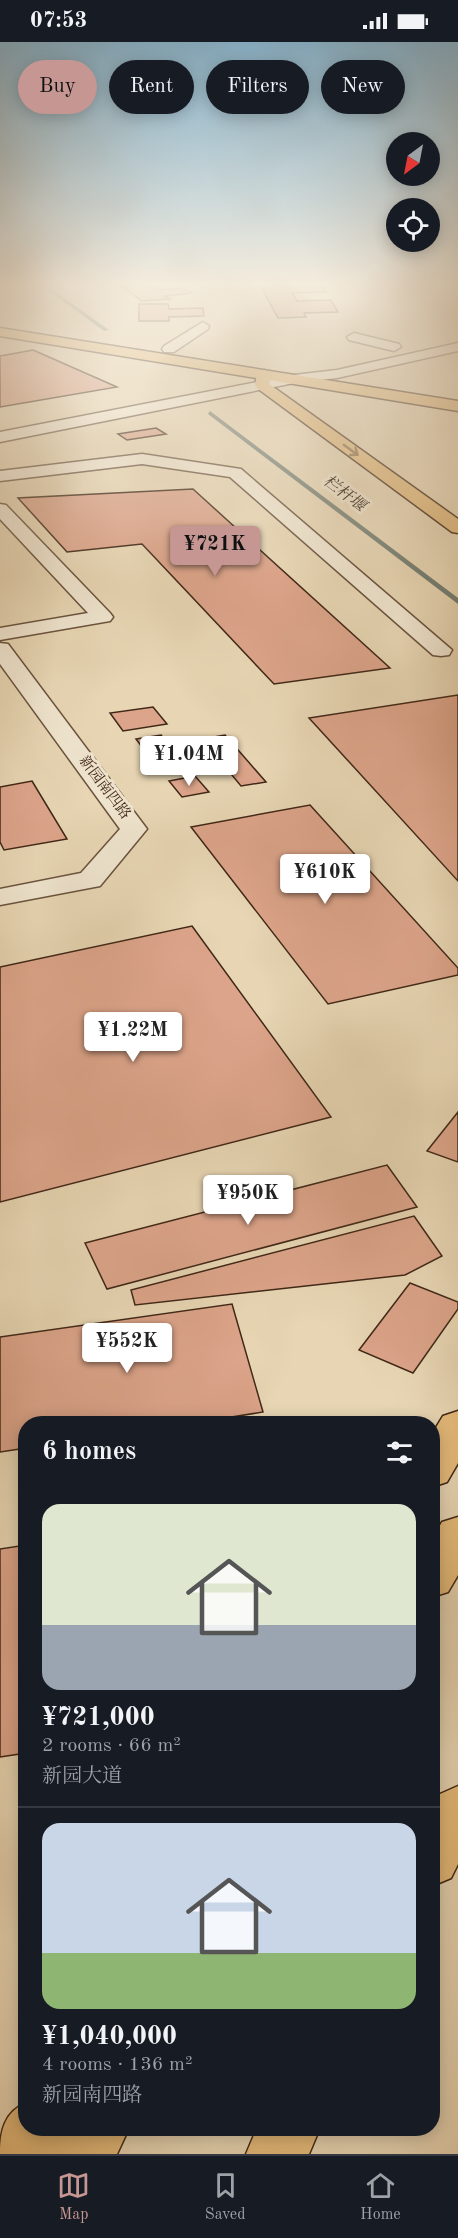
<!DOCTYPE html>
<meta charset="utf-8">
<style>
:root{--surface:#171b24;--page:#242831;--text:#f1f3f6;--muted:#9ea1a6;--line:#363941;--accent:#c59692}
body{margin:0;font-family:"Old Standard TT","Noto Serif SC",serif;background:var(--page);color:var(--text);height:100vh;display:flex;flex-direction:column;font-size:22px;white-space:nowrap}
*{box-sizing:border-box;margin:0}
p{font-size:20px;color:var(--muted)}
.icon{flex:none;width:33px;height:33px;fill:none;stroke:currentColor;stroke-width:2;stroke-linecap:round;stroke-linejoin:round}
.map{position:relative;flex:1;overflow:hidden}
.drawer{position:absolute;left:18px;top:1374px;width:422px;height:720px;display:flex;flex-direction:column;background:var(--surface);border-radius:24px;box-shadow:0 3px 15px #0003}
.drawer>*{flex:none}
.top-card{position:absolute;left:18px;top:18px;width:423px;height:54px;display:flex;gap:12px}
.needle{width:39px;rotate:212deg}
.controls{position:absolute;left:386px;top:90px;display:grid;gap:12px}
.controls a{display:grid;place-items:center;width:54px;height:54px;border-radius:50%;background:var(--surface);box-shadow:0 3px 15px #0003;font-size:30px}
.price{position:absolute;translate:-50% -51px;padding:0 14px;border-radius:6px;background:#fff;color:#222;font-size:20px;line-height:39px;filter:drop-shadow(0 2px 3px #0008)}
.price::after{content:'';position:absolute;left:50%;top:36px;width:18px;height:14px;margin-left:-9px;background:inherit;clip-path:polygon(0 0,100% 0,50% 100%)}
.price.selected{background:var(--accent);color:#111}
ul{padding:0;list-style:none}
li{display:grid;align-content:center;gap:12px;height:318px;padding:0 24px}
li+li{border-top:2px solid var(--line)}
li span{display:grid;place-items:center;height:186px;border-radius:18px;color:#555}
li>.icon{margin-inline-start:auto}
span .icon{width:108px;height:108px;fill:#fffc;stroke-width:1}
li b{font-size:26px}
h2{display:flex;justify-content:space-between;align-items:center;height:72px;padding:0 24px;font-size:26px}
.tag{padding:0 21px;border-radius:27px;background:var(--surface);box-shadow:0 3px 15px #0003;font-size:21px;line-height:54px}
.tag.selected{background:var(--accent);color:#111}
.status{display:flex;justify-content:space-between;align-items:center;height:42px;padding:0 30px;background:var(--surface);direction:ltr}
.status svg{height:16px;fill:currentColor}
.dock{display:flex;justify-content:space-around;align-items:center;height:84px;border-top:2px solid var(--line);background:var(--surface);font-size:16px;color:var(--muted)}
.dock a{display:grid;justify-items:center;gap:3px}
.dock .selected{color:var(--accent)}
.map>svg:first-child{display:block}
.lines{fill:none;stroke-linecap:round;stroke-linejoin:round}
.stream{fill:#747e73;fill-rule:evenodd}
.building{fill:#dca48a;stroke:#402817;stroke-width:1.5}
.minor-casing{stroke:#6a533e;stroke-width:3}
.major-casing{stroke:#402817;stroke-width:3}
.highway-casing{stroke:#402817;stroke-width:3}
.minor{fill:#efe4ce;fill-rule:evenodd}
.major{fill:#e4ba7a;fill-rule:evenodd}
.highway{fill:#e4ba7a;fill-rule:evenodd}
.oneway{stroke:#8a6a44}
.labels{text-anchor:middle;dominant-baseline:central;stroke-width:6;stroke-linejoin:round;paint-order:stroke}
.far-street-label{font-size:15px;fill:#402817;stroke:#efe4ce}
.far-water-label{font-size:16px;font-style:italic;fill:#564c3e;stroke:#efe4ce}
</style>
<div class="status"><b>07:53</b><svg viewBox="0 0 49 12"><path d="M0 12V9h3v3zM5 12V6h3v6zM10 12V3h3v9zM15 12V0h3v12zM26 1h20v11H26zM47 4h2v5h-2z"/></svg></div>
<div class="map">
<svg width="458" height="2112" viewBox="0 0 458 2112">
<rect width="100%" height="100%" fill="#e7d5b3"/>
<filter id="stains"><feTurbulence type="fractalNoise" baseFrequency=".00333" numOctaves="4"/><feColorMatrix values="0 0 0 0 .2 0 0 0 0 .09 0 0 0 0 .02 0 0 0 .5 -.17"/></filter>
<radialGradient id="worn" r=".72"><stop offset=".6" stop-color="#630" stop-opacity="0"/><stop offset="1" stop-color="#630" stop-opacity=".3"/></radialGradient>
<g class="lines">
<path class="stream" d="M38,241H43L109,288L104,289Z
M210,369L458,556V562L208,372Z"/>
</g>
<path class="building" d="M259,241H320L326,250L292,251L297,259L331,258L338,270L304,271L306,275L278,276Z
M148,242L156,248L183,246L192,251L165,254L170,257L142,259L121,244Z
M139,262H168L169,267L203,266L204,274L169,275V279H139Z
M33,308L117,345L0,365V314Z
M156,386L166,392L127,398L118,392Z
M193,447L390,626L274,642L142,502L67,510L18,456Z
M458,653V839L309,676Z
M153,665L167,682L123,689L110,671Z
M161,693L188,727L162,731L136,697Z
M225,693L266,740L241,744L202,697Z
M195,734L209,750L182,755L169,739Z
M32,739L67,797L4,808L0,800V745Z
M310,763L458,926V933L328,962L191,785Z
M192,884L331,1075L0,1160V925Z
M458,1070V1120L427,1109Z
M387,1123L417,1165L107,1247L85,1201Z
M414,1174L442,1214L405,1233L135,1263L131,1248Z
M410,1241L458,1260V1267L413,1331L359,1308Z
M232,1262L263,1370L188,1382H26V1406L0,1410V1295Z
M26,1503V1711L0,1715V1507Z"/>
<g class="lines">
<g class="minor-casing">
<path id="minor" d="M203,280L209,284L208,287L174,310H164L162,307L164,304Z
M354,291L399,302L401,305L394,309L349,298L347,295Z
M458,301V309L337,336L294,341L0,400V390L294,333L337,328Z
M142,412L241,427L452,608L449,613L441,614L433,613L230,435L142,422L0,439V429Z
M0,462L6,463L110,571L113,575L110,579L0,598V586L88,571L0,477Z
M0,601L8,602L147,787L100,844L0,863V847L81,831L120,787L0,622Z"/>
</g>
<g class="major-casing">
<path id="major" d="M0,286L458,359V369L0,294Z
M458,1369V1421L447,1440L432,1445V1392L443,1374Z
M26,2061V2086H66L54,2112H0C0,2090 4,2070 26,2061Z"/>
</g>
<g class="highway-casing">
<path id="highway" d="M264,328L271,332L269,342L458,477V491L452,490L257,346L255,343L257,332Z
M458,1475V1533L448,1550L432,1555V1497L442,1480Z
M458,1744V1822L451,1836L432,1844V1766L440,1752Z
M64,2086H129L117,2112H53Z
M257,2086H320L309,2112H246Z"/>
</g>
<use href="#minor" class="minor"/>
<use href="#major" class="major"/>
<use href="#highway" class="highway"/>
</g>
<defs><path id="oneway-shaft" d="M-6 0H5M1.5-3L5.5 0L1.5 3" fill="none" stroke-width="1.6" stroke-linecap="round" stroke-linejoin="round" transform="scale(1.5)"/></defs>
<use class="oneway" href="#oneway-shaft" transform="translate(351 408) rotate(36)"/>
<linearGradient id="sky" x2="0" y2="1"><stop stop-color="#87b6d2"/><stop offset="0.45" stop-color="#f4ecdd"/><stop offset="1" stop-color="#f4ecdd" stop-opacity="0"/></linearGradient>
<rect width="458" height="536" fill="url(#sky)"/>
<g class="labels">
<g class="far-street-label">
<text transform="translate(104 746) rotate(53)">新园南四路</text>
</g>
<g class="far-water-label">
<text transform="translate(344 452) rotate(37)">栏杆堰</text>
</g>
</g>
<rect width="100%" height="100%" filter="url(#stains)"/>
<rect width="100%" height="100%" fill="url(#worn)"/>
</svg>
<div class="controls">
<a><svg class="needle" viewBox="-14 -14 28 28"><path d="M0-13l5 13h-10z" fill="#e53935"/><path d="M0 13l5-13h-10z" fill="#9ea1a6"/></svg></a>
<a><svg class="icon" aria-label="locate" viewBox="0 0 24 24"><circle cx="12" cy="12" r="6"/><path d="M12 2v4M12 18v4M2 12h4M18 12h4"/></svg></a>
</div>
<b class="price selected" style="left:215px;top:535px">¥721K</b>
<b class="price" style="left:189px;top:745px">¥1.04M</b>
<b class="price" style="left:325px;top:863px">¥610K</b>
<b class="price" style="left:133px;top:1021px">¥1.22M</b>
<b class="price" style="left:248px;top:1184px">¥950K</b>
<b class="price" style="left:127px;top:1332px">¥552K</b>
<div class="top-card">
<a class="tag selected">Buy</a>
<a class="tag">Rent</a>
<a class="tag">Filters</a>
<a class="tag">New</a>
</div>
<section class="drawer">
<h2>6 homes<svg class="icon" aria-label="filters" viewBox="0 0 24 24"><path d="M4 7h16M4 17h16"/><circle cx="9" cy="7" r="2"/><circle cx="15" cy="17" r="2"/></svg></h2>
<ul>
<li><span style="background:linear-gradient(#dfe7d0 65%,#9aa5b1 0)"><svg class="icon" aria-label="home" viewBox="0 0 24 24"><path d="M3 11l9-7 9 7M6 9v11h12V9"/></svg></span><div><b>¥721,000</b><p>2 rooms · 66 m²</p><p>新园大道</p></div></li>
<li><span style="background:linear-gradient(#c9d6e8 70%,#8fb573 0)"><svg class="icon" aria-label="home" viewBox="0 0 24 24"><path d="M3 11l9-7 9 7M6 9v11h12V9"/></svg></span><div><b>¥1,040,000</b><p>4 rooms · 136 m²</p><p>新园南四路</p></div></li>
</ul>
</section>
</div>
<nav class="dock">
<a class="selected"><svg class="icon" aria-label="map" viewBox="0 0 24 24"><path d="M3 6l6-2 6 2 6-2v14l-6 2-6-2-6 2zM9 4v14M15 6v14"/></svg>Map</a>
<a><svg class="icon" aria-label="saved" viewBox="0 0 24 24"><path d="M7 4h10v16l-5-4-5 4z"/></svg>Saved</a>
<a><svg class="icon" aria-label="home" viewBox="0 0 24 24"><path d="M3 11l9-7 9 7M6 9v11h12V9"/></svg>Home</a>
</nav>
